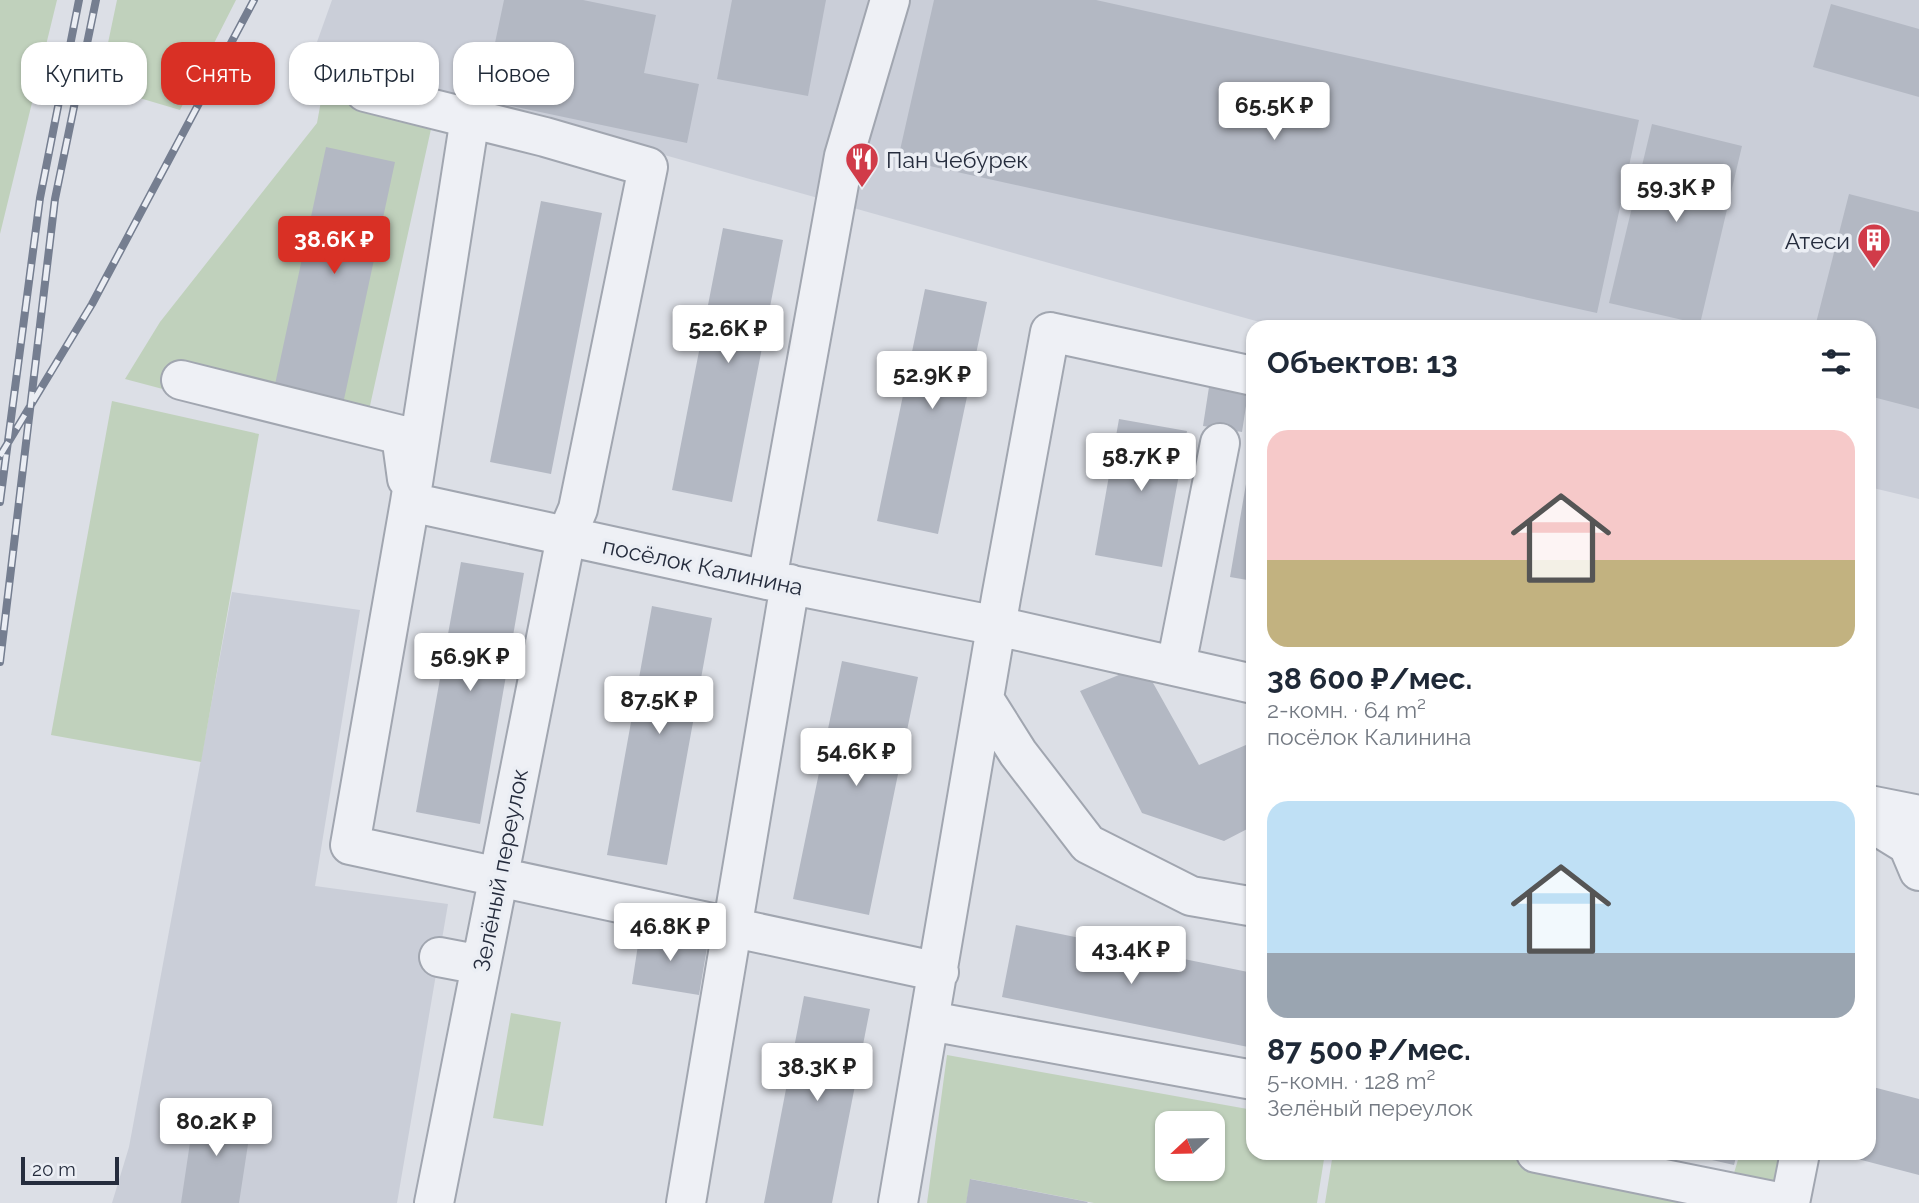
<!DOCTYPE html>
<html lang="ru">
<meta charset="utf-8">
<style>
:root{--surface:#fff;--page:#f2f2f3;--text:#1f2937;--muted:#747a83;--accent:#d93025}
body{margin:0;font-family:Raleway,sans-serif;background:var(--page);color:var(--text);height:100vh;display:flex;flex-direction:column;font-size:26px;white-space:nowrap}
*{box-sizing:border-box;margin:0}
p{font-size:23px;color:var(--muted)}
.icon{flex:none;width:38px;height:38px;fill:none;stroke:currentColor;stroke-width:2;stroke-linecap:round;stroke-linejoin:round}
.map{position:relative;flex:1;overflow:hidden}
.details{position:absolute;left:1246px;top:320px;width:630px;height:840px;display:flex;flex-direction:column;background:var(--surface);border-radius:21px;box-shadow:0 2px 5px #0004}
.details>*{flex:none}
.guide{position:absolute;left:21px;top:42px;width:665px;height:63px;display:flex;gap:14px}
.needle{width:46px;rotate:248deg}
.fabs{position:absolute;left:1155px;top:1111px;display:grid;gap:14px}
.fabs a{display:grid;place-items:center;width:70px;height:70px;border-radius:14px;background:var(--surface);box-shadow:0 2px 5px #0004;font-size:35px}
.scale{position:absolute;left:21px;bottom:18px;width:98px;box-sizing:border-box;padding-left:7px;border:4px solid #252c3d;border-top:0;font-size:19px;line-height:24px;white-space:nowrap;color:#252c3d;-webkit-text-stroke:5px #ebeef4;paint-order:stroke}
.price{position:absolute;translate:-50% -60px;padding:0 16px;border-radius:7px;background:#fff;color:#222;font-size:23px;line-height:46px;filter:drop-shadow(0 2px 4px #0008)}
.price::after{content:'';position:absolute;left:50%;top:42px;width:21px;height:16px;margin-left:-10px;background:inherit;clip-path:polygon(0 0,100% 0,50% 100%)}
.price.on{background:var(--accent);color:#fff}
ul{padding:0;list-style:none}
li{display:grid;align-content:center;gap:14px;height:371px;padding:0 21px}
li span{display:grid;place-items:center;height:217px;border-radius:21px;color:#555}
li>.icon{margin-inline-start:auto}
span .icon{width:126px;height:126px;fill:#fffc;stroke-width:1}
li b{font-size:30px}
h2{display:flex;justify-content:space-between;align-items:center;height:84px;padding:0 21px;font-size:30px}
.tag{padding:0 24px;border-radius:21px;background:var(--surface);box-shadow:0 2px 5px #0004;font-size:24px;line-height:63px}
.tag.on{background:var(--accent);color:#fff}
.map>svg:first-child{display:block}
.built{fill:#caced8}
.green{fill:#c0d1bc;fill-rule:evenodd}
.building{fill:#b3b8c3}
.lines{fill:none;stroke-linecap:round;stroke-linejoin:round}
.minor-casing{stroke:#a1a6b0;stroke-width:42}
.minor{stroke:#eef0f5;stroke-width:38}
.rail-casing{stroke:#757e90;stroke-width:8}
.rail{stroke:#ebeef4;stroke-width:5;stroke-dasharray:16;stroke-linecap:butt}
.labels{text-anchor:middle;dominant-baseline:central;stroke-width:7;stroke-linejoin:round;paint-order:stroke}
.poi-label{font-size:23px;fill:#252c3d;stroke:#ebeef4;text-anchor:start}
.street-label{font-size:23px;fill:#252c3d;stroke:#ebeef4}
</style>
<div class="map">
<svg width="1919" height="1203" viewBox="0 0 1919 1203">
<rect width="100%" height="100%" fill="#dcdfe6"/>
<path class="built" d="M332,0H1919V499L1869,487V327H1277L312,56Z
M232,592L360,610L315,886L448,904L397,1203H112L129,1147Z"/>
<path class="green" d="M0,0H57L0,234Z
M117,0H236L180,110L99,86Z
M323,90L433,120L362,442L125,379L160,322L317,123Z
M112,401L259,434L201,762L51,735Z
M511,1013L561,1022L543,1126L493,1118Z
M947,1055L1253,1110V1153H1325L1317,1203H1094L971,1179L966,1203H927ZM1167,1124H1213V1169H1167Z
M1333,1153H1633L1734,1173L1740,1153H1794L1785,1203H1325Z"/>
<path class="building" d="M504,0H583L656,15L644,73L699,84L687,143L483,100Z
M732,0H826L808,96L717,79Z
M934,0H1096L1639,120L1597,313L898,159Z
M1831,4L1919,29V97L1813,67Z
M1652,124L1742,146L1700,324L1609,303Z
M326,147L395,162L343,404L274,389Z
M1849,194L1919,212V409L1869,396V327H1815Z
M541,201L602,213L551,474L490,462Z
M723,228L783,240L732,502L672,490Z
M925,289L987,302L938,534L877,521Z
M1209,387L1248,393L1242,432L1203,426Z
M1119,419L1187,431L1162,567L1095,555Z
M1252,449H1253V581L1230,577Z
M461,562L524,573L480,824L416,812Z
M652,606L712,618L667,865L607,855Z
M842,661L918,677L869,915L793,899Z
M1143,665L1199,765L1253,742V826L1224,841L1142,813L1080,691Z
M1016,925L1253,973V1048L1002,997Z
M640,932L708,942L699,995L632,984Z
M804,996L870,1009L832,1203H764Z
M1869,1086L1919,1099V1175L1850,1157L1851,1153H1869Z
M195,1109L252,1118L239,1203H181Z
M1681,1153H1737L1734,1165Z
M970,1179L1088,1202L1087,1203H966Z"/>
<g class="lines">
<g class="minor-casing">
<path id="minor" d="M370,72L365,92L545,137L648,167L578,509L566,537L434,1203
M470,118L410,502L350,845L939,972
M181,380L401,435L407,479
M410,502L767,580L997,626L1253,684
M767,580L844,156L890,0
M1176,666L1220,443
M984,699L1018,753L1088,844L1191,896L1249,906L1253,904
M1869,805L1919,815
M1869,821L1908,845L1919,871
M439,957L481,965
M930,1021L1253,1080
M1536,1153L1783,1203
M686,1203L790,584
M898,1203L1001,598L1050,332L1253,376
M1790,1203L1800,1153"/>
</g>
<use href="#minor" class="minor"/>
<g class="rail-casing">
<path id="rail" d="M0,456L92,304L254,0
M0,502L40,198L79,0
M0,662L55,199L96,0"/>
</g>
<use href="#rail" class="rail"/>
</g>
<defs>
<g id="restaurant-pin" transform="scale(1.75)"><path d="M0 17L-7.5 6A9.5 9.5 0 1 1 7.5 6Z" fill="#d13b49" stroke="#ebeef4"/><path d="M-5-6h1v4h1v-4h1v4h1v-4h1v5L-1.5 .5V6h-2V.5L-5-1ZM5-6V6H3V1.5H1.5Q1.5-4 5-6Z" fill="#fff"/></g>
<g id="building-pin" transform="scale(1.75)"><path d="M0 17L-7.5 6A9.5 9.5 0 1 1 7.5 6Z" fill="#d13b49" stroke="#ebeef4"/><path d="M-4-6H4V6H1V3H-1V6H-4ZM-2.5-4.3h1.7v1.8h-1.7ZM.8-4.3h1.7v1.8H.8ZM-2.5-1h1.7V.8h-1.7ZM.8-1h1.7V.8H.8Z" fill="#fff"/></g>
</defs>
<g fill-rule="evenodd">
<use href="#restaurant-pin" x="862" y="159"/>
<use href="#building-pin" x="1874" y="240"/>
</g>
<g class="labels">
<g class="poi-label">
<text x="886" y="159">Пан Чебурек</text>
<text x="1850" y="240" text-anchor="end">Атеси</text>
</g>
<g class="street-label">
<text transform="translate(703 566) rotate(12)">посёлок Калинина</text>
<text transform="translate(500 870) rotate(-79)">Зелёный переулок</text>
</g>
</g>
</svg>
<div class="fabs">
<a><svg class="needle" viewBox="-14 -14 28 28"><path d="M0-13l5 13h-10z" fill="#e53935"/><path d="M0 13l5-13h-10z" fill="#747a83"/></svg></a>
</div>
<div class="scale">20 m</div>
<b class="price" style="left:1274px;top:142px">65.5K ₽</b>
<b class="price" style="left:1676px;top:224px">59.3K ₽</b>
<b class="price on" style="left:334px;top:276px">38.6K ₽</b>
<b class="price" style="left:728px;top:365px">52.6K ₽</b>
<b class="price" style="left:932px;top:411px">52.9K ₽</b>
<b class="price" style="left:1141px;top:493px">58.7K ₽</b>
<b class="price" style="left:470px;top:693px">56.9K ₽</b>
<b class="price" style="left:659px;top:736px">87.5K ₽</b>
<b class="price" style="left:856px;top:788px">54.6K ₽</b>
<b class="price" style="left:670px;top:963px">46.8K ₽</b>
<b class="price" style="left:1131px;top:986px">43.4K ₽</b>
<b class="price" style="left:817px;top:1103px">38.3K ₽</b>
<b class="price" style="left:216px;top:1158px">80.2K ₽</b>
<div class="guide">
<a class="tag">Купить</a>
<a class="tag on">Снять</a>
<a class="tag">Фильтры</a>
<a class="tag">Новое</a>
</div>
<section class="details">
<h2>Объектов: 13<svg class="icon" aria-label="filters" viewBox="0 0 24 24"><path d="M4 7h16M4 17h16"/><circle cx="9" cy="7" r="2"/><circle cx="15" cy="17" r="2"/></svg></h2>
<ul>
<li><span style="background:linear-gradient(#f6c9c9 60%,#c2b280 0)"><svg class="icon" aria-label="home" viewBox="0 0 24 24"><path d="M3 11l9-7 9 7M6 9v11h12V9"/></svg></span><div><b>38 600 ₽/мес.</b><p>2-комн. · 64 m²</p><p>посёлок Калинина</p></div></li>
<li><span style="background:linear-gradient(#bfe0f5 70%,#9aa5b1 0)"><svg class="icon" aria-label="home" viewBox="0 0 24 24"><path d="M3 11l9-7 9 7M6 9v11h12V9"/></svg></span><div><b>87 500 ₽/мес.</b><p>5-комн. · 128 m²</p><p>Зелёный переулок</p></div></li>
</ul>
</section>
</div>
